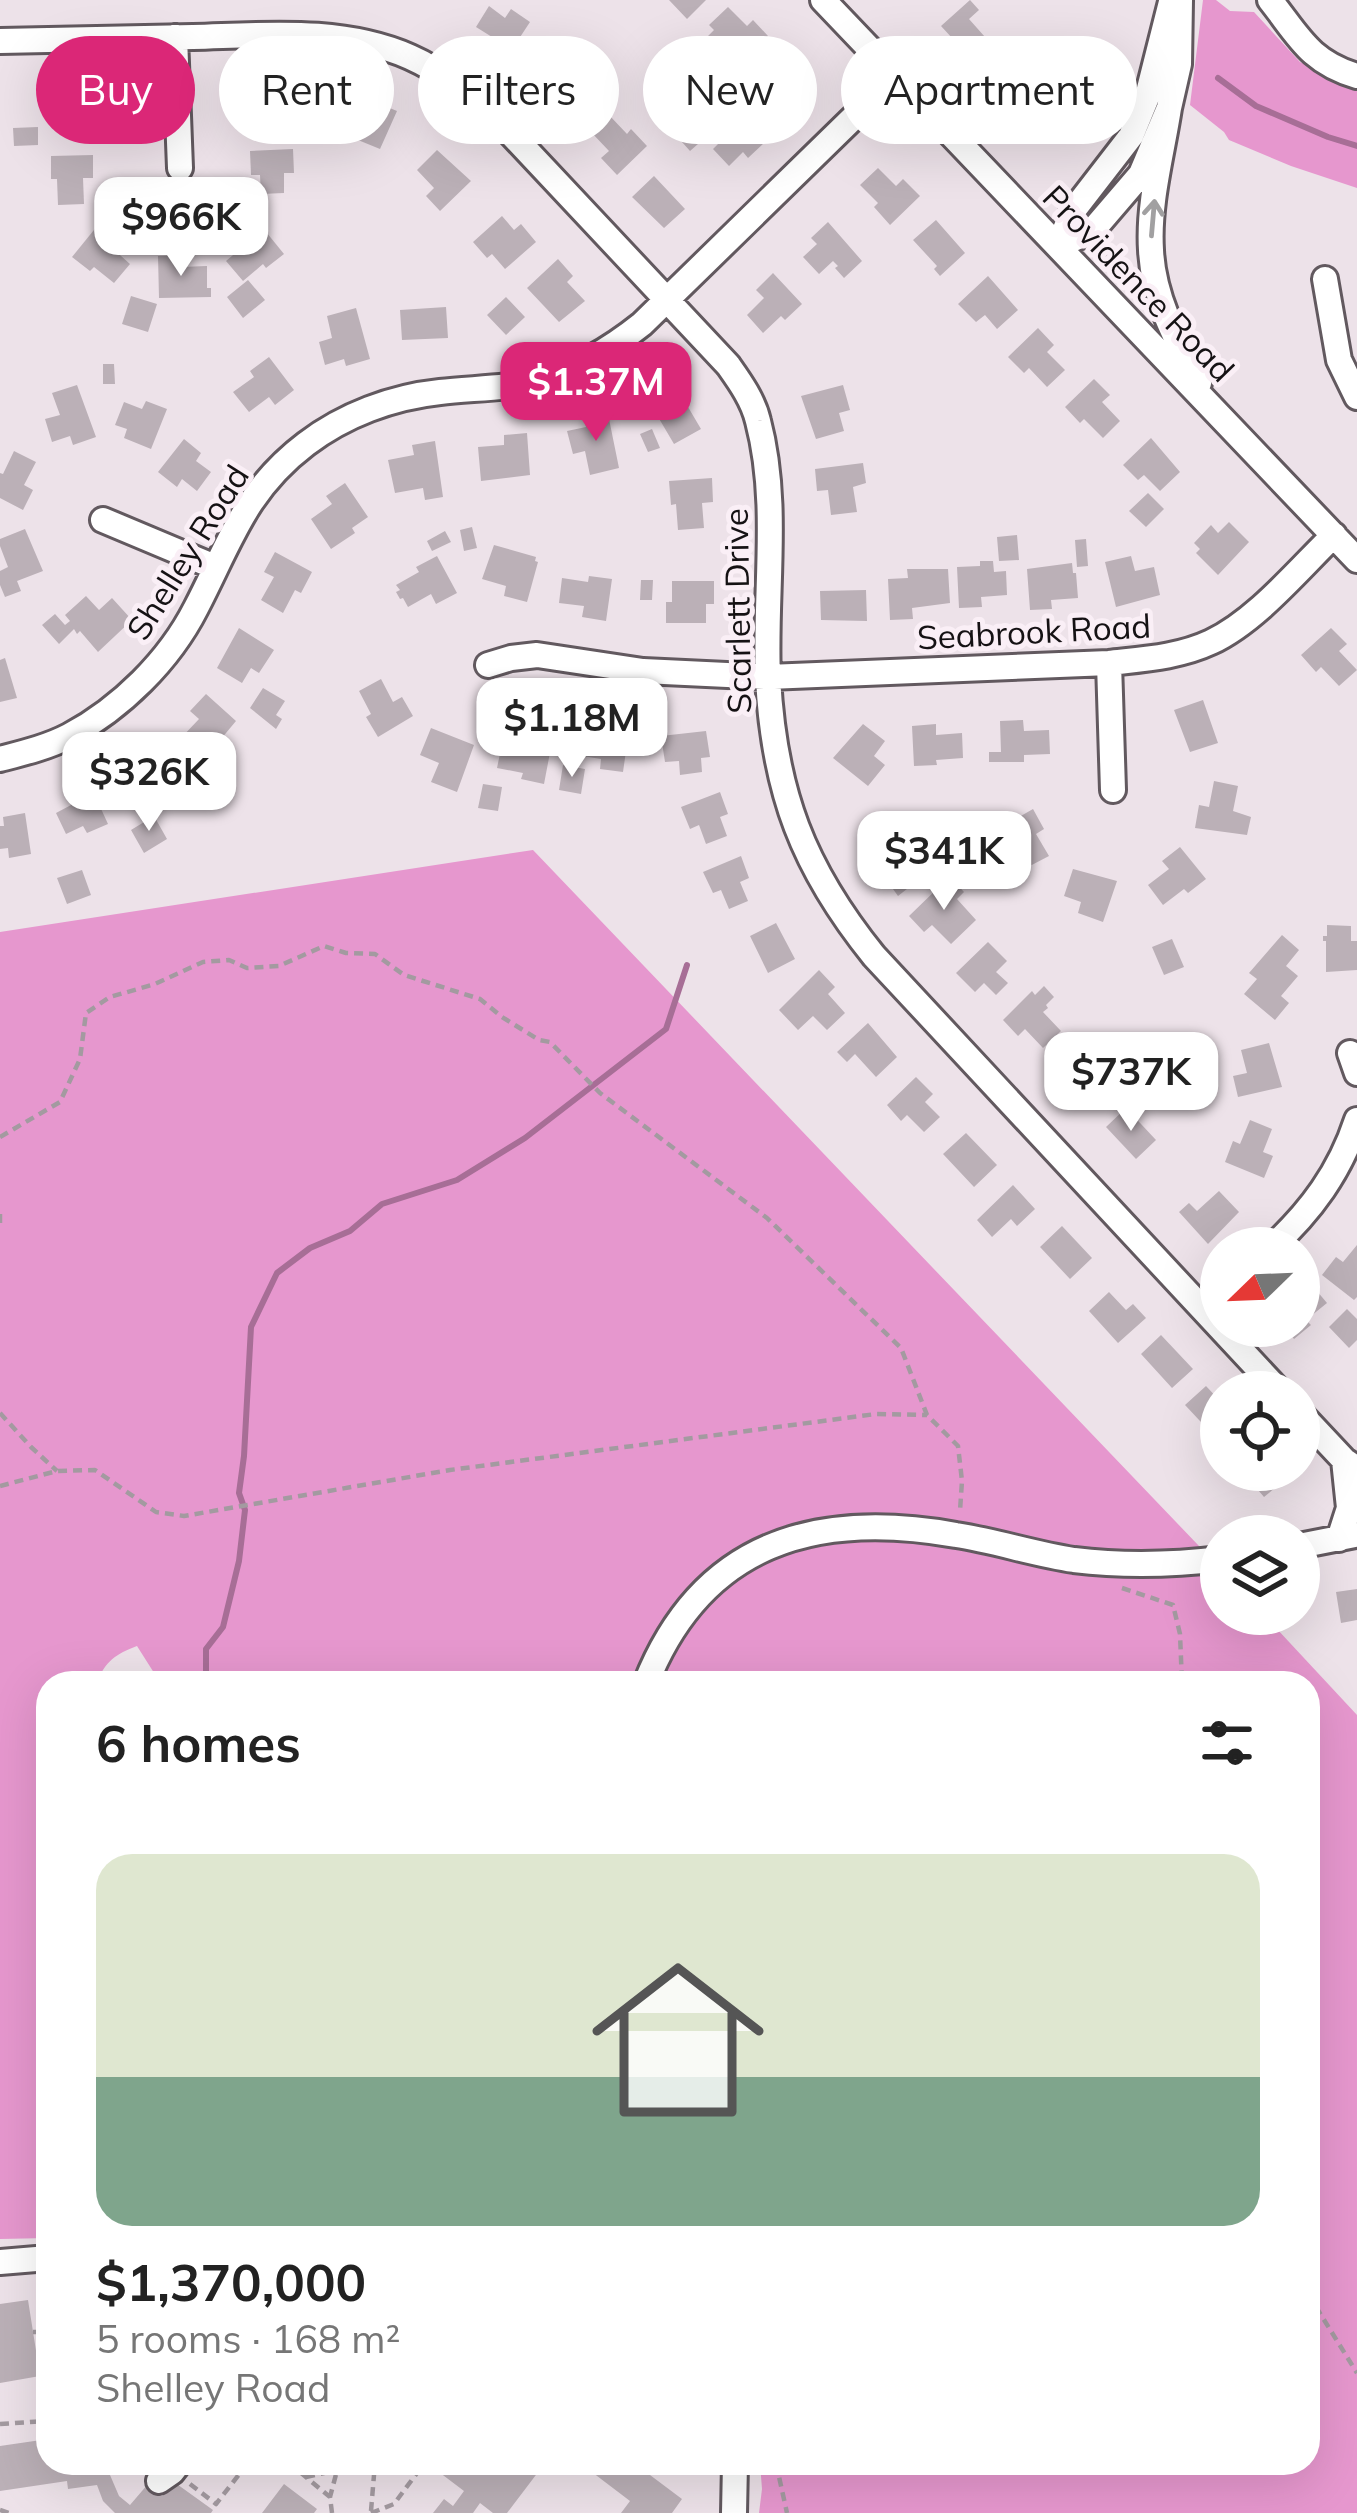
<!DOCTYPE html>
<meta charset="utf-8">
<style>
:root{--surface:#fff;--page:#f2f2f2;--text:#222;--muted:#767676;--line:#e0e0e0;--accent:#db2777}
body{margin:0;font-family:Mulish,sans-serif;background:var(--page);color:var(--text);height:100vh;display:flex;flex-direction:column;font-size:45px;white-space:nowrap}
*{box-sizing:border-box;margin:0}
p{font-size:39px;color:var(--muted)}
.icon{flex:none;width:66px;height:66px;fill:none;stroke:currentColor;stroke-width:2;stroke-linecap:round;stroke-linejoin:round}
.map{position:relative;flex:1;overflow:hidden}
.panel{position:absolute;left:36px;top:1671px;width:1284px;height:804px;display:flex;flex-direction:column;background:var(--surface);border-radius:36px;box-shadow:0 12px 48px #0002}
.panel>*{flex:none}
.top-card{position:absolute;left:36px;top:36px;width:1287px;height:108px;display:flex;gap:24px}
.needle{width:78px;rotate:247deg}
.buttons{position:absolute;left:1200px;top:1227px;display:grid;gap:24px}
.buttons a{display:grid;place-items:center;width:120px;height:120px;border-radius:50%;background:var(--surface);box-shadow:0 12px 48px #0002;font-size:60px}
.price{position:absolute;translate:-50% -102px;padding:0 27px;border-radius:24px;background:#fff;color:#222;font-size:39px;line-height:78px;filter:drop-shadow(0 3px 6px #0008)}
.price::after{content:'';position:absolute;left:50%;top:72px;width:36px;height:27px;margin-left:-18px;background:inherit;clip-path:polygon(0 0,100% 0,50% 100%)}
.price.selected{background:var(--accent);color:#fff}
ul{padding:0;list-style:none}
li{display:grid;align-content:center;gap:24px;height:636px;padding:0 60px}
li+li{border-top:3px solid var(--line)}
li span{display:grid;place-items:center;height:372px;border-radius:36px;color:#555}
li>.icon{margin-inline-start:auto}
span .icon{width:216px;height:216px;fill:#fffc;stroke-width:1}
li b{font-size:51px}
h2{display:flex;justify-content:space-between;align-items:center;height:144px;padding:0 60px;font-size:51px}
.pill{padding:0 42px;border-radius:54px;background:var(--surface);box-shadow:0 12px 48px #0002;font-size:42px;line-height:108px}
.pill.selected{background:var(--accent);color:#fff}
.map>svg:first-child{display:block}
.forest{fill:#e697ce}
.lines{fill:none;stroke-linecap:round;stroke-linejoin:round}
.stream{stroke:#a76e96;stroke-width:6}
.building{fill:#bbb0b7}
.minor-casing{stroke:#62595f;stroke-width:30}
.path{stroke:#a39aa0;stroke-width:4.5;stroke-dasharray:9 6;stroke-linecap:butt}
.minor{stroke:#fff;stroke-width:24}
.oneway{stroke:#a1a0a1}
.labels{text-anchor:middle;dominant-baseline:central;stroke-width:10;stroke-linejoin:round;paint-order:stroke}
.street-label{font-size:33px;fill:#151214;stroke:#faeff6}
</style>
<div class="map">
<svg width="1357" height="2513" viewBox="0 0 1357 2513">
<rect width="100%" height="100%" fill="#ede2e9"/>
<path class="forest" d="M1203,0H1216L1230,11L1254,12L1300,62L1357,85V188L1291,166L1229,140L1224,132L1190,105Z
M533,850L1221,1569V1614H1263L1357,1715V2513H759L762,2489L760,2463H1308V1683H156V1676L137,1646C116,1654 105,1661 97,1683H48V2238L0,2239V932Z"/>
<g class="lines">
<path class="stream" d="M1218,78L1256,106L1328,137L1357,146
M206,1683V1649L223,1627L239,1561L245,1510L239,1493L244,1456L251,1327L277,1273L310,1248L350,1231L382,1204L457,1180L525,1138L666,1029L687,965"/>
</g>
<path class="building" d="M669,0H706L687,19Z
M970,0L979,10L969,19L993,46L975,63L941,26Z
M489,6L505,18L511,9L530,22L507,57L487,43L492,37L476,27Z
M728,7L747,26L753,20L768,36L738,66L722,49L719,52L705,39L714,30L709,25Z
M558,56L577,75L580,72L596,88L567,117L550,100L557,93L539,75Z
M798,63L815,81L796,99L803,106L786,121L758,92L775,76L780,81Z
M1044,73L1059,74L1058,81L1072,83L1071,93L1083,94L1080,121L1017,115L1020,77L1039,79L1044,77Z
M270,87L271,107H280L281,130L239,131L238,108L248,107L247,88Z
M96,92V112L105,111L106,134L65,136L64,113L73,112V93Z
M346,101L371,111L375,102L397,111L380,149L358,140L360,134L337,124Z
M737,113L765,142L748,158L743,152L729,166L713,149L726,136L720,129Z
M609,115L627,134L631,129L647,146L617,175L601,158L609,151L591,132Z
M690,119L706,137L690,151L674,133Z
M38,127V145L14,146L13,128Z
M293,149L294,173H284V193L261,194L260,175H251L250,151Z
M437,150L471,181L440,211L426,196L434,188L417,170Z
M93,155V178H83L84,204L58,205L57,179H51V156Z
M878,168L896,186L903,179L920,196L890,225L874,207L878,203L860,185Z
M654,176L685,209L664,228L632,197Z
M502,216L514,230L521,224L536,242L505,269L492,254L487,258L473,242Z
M936,220L965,253L940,276L934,269L937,266L913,240Z
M258,222L284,254L266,268L263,264L243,281L226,261L246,244L240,237Z
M828,222L862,261L844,278L835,268L838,266L833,261L819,274L803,257L817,244L811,238Z
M98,225L117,240L111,247L130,264L114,283L94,267L90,271L72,257Z
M158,256H181V267L207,266V288H211V297L159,298Z
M558,259L573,276L567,282L585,301L559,322L527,288Z
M773,273L802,304L785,320L781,316L763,333L747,315L764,298L756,290Z
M988,276L1018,310L997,329L985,315L976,322L958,304Z
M248,280L265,300L243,318L227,297Z
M131,296L157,304L148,332L122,324Z
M506,297L525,317L506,335L487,315Z
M446,307L448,338L402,340L400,310Z
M356,308L370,359L346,366L344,359L325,365L319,342L332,338L327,316Z
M1038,328L1054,345L1047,352L1065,370L1047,387L1029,368L1024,373L1008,357Z
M269,357L294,390L275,405L269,397L249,412L233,392L254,377L250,371Z
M103,364H114L115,384H103Z
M1094,379L1110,395L1102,402L1120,421L1103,438L1084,419L1080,423L1065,407Z
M77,385L96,437L73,445L70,436L52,442L45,419L60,415L52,393Z
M843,385L850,410L839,413L844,431L816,439L801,396Z
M678,390L701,429L674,444L651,405Z
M146,401L167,409L151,449L124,438L127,429L115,425L124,402L142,409Z
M608,414L619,468L590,475L585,451L573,454L567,431L586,427L584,419Z
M652,429L660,448L648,452L640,434Z
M527,433L530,475L481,481L478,447L504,445V435Z
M1151,438L1180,472L1160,491L1144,475L1138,480L1123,465Z
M184,439L201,453L196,461L211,472L197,491L182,479L177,487L158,472Z
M435,441L443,497L425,500L423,488L395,493L388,460L414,455L412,445Z
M14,451L36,462L24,485L33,490L23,510L0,498V473L3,474Z
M863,463L866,483L853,487L857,512L831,515L828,490L817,491L815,469Z
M712,478L713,502L702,503L704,528L678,530L676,504L671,505L669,481Z
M345,483L368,517L352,528L355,533L331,549L311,519L332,504L326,496Z
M1148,493L1164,509L1146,527L1129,511Z
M1229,522L1249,542L1218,575L1196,553L1200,549L1194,543L1211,525L1218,533Z
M472,527L477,548L464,551L460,530Z
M25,529L43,571L17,581L21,591L5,597L0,585V571L8,567L0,546V539Z
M445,531L451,542L432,551L427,541Z
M1017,535L1019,560L999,561L997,537Z
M1086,539L1088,566L1077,567L1075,540Z
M494,545L536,557L535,561L538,562L527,602L504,596L506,586L482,579Z
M275,552L312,572L301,593L295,590L283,613L261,600L274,577L264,572Z
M437,556L457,593L436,604L431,594L408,607L403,598L400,599L396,592L400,590L396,585L419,572L416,567Z
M1131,556L1135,571L1154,567L1160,595L1116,607L1105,562Z
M980,561H993L994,572L1006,571L1007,595L981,597L982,607L959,608L957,567L980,566Z
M1072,563L1073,573H1076L1078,598L1051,600L1052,609L1030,610L1027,569Z
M907,569H948L950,603L912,608L913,619L890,620L888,579L908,578Z
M589,576L612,579L606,621L582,617L584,606L559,603L562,578L588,582Z
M641,580H653L652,600H640Z
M672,581H714V604H706V623H666V602H672Z
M866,590L867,621L821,620L820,591Z
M86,596L99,610L112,598L132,620L98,652L80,631L77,634L74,629L59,644L42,625L55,614L65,625L70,621L65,615Z
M239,628L274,650L259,673L251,668L242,683L217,668Z
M1331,628L1347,644L1339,651L1357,670L1339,686L1321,667L1316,672L1301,655Z
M5,658L17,698L0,702V660Z
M381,679L393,702L402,697L413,716L378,737L366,717L371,714L359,691Z
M263,688L285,701L276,715L282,719L276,729L250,708Z
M206,694L236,721L221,739L216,735L199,754L181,738L199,719L190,711Z
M1203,700L1218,743L1190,752L1174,710Z
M1023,720L1024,731L1049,730L1050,754L1024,755V762H989V752H1001L1000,721Z
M863,724L885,741L874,756L885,765L868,786L833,758Z
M936,724V735L962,733L963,758L936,760L937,765L914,766L912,726Z
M606,727L629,730L623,772L600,769L601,759L582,756L585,734L605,736Z
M431,728L474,745L457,792L431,782L439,763L420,755Z
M706,731L710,757L701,758L702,772L680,775L679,761L665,762L661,736Z
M530,738L552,742L544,784L521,779L523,773L497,768L502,744L528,748Z
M152,743L178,780L158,794L152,785L134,797L120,778L138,765L133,757Z
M563,765L585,769L581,794L559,790Z
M1214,781L1238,786L1233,811L1251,817L1247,835L1195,828L1199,805L1209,807Z
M483,784L502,787L498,811L478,808Z
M91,787L108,824L87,833L83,826L66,834L56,813L73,804L70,797Z
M720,792L728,814L720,817L727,836L706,844L699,825L690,829L681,807Z
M1033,809L1044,829L1036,834L1049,856L1026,868L1014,846L1009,849L998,829Z
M25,813L31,854L9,858L8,848L0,849V826H4L3,817Z
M154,816L167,839L144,853L131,830Z
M893,840L921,878L898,896L870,857Z
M1180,847L1206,879L1188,893L1184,889L1163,905L1148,885L1169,869L1162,861Z
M741,856L749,878L740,882L748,901L729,909L721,890L713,893L703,872Z
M1073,869L1117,881L1103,922L1078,913L1081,902L1064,896Z
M82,870L91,895L67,904L57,878Z
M952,879L964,892L957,899L976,920L951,944L932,925L924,932L909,916L940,886L942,889Z
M776,923L795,959L768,973L750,936Z
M1327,925L1351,926V941H1357V970L1326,972V941H1323V936H1327Z
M1282,935L1299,950L1286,966L1298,976L1281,996L1289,1003L1275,1020L1244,994L1257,979L1249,973Z
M1172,939L1184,967L1164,975L1152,947Z
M988,942L1007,961L996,972L1008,983L996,995L984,983L975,992L956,973Z
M819,970L835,987L828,994L845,1013L827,1030L813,1016L798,1030L779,1010Z
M1044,986L1054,997L1046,1005L1048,1008L1043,1012L1061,1031L1043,1048L1025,1029L1018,1036L1003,1020L1032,991L1035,995Z
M868,1023L897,1057L876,1077L855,1054L847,1062L837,1052Z
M1093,1035L1111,1054L1093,1071L1102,1080L1085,1096L1071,1081L1066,1087L1050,1070L1080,1042L1083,1045Z
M1269,1043L1282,1087L1238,1097L1233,1076L1247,1073L1241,1050Z
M916,1077L933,1094L925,1102L940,1117L924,1132L907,1115L901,1121L887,1105Z
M1126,1108L1156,1140L1136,1159L1106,1127Z
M1250,1120L1272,1129L1263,1152L1273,1156L1264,1178L1225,1162L1233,1141L1240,1144Z
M966,1133L997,1165L974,1187L943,1154Z
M1013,1185L1035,1209L1017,1226L1011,1219L992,1237L977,1220Z
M1219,1191L1239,1212L1208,1244L1179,1212L1189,1203L1197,1211Z
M1062,1226L1092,1258L1070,1279L1040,1247Z
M1357,1245V1297L1354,1300L1322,1275L1336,1257L1343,1262Z
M1311,1284L1327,1303L1306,1320L1311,1325L1294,1339L1284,1326H1299V1293Z
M1109,1292L1126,1310L1133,1304L1146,1318L1118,1343L1089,1311Z
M1347,1309L1357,1319V1340L1349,1348L1329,1327Z
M1161,1335L1193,1369L1172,1388L1141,1354Z
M1206,1386L1221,1402V1432L1215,1437L1185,1405Z
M1241,1470H1270L1281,1483L1264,1497Z
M1357,1589V1620L1341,1623L1336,1592Z
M28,2300L40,2376L0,2383V2304Z
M48,2439V2463H124V2466L107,2468L119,2496L130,2505L148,2484L162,2496L174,2482L213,2510L211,2513H115L103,2501L97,2485L68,2489L67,2481L0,2491V2446Z
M427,2463H545L507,2513H493L480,2503L473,2513H433L444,2499L453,2506L464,2491Z
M580,2463H634L682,2499L672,2513H621L630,2501Z
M284,2484L317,2509L314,2513H262Z"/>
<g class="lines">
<g class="minor-casing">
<path id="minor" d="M823,0L1357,560
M1270,0C1298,35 1309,62 1357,76
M175,37L180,168
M0,41C64,40 128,38 193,37C265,35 342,27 410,57C444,72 472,96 499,121L728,365C740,382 753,400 758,421C780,504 764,594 768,678C774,792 803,868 874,956L1280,1392
M1169,108C1162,154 1148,203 1151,250C1153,298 1177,341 1199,383
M1058,246L1093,230L1141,174L1169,108L1179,64L1180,0
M1058,246L1073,211L1131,136L1147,97L1171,2
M1325,279L1339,360L1357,397
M103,520L215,567
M1109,663L1113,790
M488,665L511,658L537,655L643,671L768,677L1109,663C1144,659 1179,657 1211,642C1256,621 1298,570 1334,535
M0,759C23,753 48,747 69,736C121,708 169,661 196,608C230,543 244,491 306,444C344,415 392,397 440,392C473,388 507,389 539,380C577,369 612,348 642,324L896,76
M1350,1053L1357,1073
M1271,1248C1311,1211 1340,1172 1357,1120
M1299,1412L1344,1460L1357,1469
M1339,1539L1349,1508L1344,1460
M1299,1546L1355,1535
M646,1683C702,1542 816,1510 956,1535C995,1541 1034,1554 1074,1560C1123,1566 1172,1565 1221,1559
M0,2262L48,2258
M159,2481L172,2472L179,2463
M734,2513L735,2463"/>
</g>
<path class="path" d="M1102,251L1132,282
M0,1137L60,1102L80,1059L86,1013L110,997L155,984L203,962L229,960L247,968L279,966L324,946L346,953L375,954L404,975L480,999L502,1017L539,1040L550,1042L600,1093L767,1218L901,1348L927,1415L958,1446L962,1481L960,1511
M0,1214V1225
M0,1413L31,1447L57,1471
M0,1486L57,1471L95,1470L156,1512L184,1516L450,1470L876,1414L927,1415
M1122,1588L1173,1605L1180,1634L1182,1683
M1308,2294L1357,2373
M42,2302L47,2332
M33,2332H48
M0,2424L45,2421L48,2416
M289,2463L330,2497
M776,2463L787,2513
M306,2477L369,2463
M190,2484L216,2504L248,2463
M0,2510L9,2513
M371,2511L375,2463
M332,2513L330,2497L339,2463
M371,2513L394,2504L420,2469L413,2463"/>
<use href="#minor" class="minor"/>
</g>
<defs><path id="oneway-shaft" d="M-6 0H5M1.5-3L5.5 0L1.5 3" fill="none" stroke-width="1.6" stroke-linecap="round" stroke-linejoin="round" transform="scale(3)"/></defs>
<use class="oneway" href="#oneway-shaft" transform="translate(1153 218) rotate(-85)"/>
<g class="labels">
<g class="street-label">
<text transform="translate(1139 283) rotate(46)">Providence Road</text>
<text transform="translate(187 552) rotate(-58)">Shelley Road</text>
<text transform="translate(737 611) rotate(-91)">Scarlett Drive</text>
<text transform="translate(1034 631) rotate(-3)">Seabrook Road</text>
</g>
</g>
</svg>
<div class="buttons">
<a><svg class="needle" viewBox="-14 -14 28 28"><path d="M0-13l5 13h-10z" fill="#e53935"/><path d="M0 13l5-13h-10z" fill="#767676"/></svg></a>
<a><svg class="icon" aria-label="locate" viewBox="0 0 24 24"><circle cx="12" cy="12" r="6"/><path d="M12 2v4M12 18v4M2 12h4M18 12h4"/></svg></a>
<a><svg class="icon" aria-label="layers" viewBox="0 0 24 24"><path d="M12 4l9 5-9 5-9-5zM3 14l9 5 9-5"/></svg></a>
</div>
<b class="price" style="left:181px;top:279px">$966K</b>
<b class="price selected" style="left:596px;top:444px">$1.37M</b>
<b class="price" style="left:572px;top:780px">$1.18M</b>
<b class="price" style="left:149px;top:834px">$326K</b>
<b class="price" style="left:944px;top:913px">$341K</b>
<b class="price" style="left:1131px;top:1134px">$737K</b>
<div class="top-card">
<a class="pill selected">Buy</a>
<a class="pill">Rent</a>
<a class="pill">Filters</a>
<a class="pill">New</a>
<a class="pill">Apartment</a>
</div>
<section class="panel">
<h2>6 homes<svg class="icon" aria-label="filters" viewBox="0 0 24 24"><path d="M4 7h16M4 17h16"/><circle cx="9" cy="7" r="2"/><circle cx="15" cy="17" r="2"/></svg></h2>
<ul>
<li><span style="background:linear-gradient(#dfe7d0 60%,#7fa58c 0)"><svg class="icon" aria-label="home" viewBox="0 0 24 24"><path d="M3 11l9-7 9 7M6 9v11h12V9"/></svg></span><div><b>$1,370,000</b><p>5 rooms · 168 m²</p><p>Shelley Road</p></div></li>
</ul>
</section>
</div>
